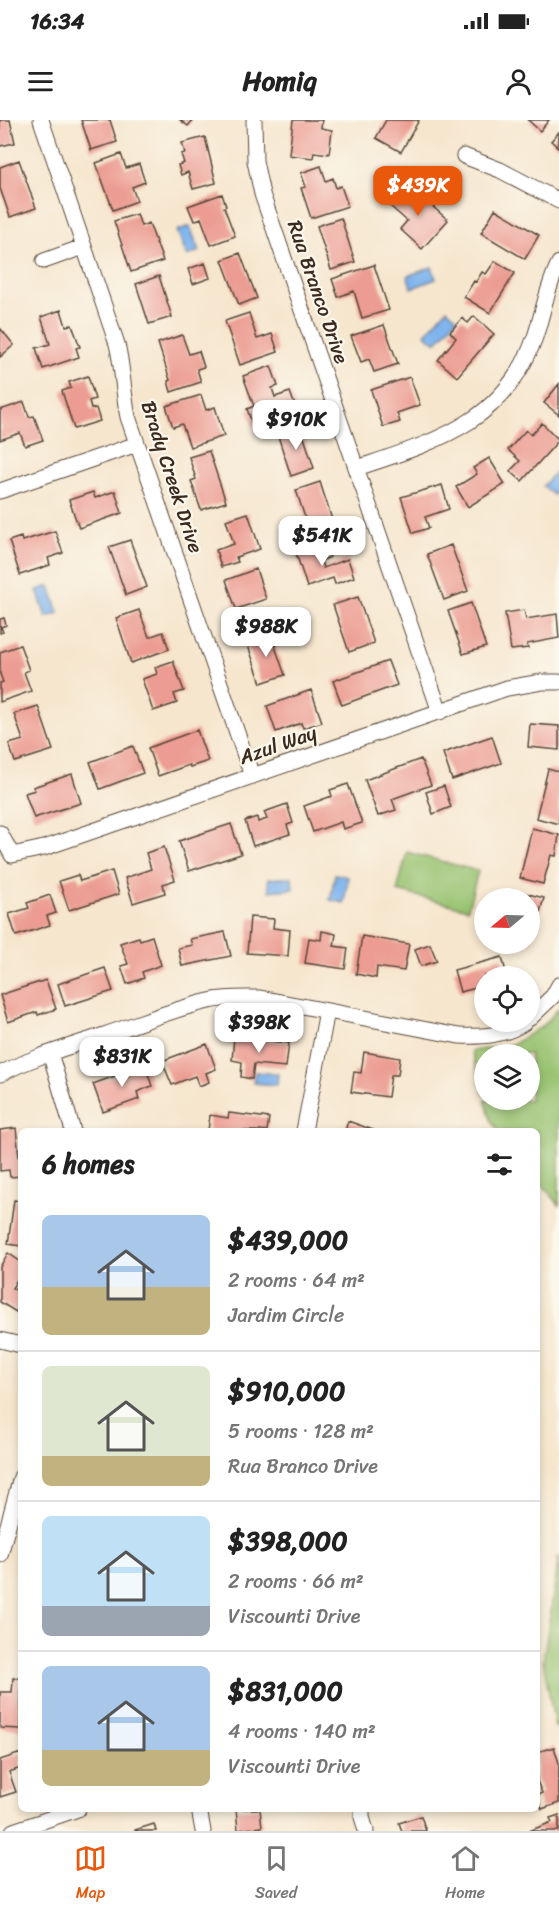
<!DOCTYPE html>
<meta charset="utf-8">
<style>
:root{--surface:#fff;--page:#f6f6f6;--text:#222;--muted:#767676;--line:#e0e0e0;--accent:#ea580c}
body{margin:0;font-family:Sriracha,sans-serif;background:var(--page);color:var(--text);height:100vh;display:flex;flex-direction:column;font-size:22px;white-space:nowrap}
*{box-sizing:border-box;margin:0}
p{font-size:20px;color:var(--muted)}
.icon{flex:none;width:33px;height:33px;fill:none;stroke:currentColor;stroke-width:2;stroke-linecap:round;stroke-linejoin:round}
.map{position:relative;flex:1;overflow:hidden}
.details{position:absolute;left:18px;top:1008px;width:522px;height:684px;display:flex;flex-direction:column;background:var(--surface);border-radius:9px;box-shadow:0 3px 9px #0003}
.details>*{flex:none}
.needle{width:39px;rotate:251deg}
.fabs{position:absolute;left:474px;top:768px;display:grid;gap:12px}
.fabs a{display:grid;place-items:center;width:66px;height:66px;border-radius:50%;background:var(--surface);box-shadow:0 3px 9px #0003;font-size:30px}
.price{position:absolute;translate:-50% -51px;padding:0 14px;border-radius:12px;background:#fff;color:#222;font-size:20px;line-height:39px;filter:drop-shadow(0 2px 3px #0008)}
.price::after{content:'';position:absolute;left:50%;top:36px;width:18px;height:14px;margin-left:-9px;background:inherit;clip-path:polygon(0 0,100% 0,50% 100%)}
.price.active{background:var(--accent);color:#fff}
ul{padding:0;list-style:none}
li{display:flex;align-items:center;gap:18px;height:150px;padding:0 24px}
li+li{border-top:2px solid var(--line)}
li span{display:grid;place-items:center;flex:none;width:168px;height:120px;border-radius:9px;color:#555}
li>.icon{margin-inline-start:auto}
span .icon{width:72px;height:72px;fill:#fffc;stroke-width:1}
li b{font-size:26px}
h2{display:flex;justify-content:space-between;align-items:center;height:72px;padding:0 24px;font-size:26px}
.status{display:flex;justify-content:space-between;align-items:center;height:42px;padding:0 30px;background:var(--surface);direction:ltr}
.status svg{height:16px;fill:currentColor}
header{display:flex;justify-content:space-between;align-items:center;height:78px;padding:0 24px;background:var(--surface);font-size:27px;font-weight:800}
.dock{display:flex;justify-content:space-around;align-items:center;height:84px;border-top:2px solid var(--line);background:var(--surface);font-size:16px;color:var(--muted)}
.dock a{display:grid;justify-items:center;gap:3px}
.dock .active{color:var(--accent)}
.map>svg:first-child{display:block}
.green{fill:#97c26f;stroke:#697646;stroke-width:1.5}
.water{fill:#7fb4ed;stroke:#5d6f86;stroke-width:1.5}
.building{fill:#ec9c92}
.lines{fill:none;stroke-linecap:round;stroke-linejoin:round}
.minor-casing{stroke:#574638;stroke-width:17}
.minor{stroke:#fff;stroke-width:15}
.labels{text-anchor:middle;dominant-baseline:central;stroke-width:4.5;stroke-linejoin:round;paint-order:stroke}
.street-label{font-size:20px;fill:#3b2a1e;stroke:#fbf7ec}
</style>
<div class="status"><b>16:34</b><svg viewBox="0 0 49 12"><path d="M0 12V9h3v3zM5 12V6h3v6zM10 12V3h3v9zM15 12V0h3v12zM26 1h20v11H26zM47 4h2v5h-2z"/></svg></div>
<header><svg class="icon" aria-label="menu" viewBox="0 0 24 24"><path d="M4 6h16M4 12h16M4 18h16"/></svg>Homiq<svg class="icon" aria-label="person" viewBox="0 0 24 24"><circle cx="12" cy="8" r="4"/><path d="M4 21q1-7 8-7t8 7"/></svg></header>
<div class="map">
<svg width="559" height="1711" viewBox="0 0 559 1711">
<rect width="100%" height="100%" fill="#fbf7ec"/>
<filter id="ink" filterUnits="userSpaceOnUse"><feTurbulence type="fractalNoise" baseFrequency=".0167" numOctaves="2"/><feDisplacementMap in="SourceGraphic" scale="12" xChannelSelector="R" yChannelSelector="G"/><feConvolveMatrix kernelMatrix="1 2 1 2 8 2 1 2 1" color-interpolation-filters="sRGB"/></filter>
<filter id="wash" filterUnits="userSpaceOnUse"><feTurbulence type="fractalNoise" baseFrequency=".008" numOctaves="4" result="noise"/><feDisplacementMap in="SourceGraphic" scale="24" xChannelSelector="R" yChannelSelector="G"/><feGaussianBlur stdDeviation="1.35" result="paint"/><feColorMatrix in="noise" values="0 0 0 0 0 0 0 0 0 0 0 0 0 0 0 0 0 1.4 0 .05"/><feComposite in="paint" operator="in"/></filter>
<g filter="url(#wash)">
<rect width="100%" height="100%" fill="#f6e6ce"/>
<path class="green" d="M407,732L478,751L468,789L397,771Z
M559,888V1085L537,1058V1011H499L492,1003L485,980H530V934H484V976L471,931L513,924L543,906Z
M559,1436V1606L555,1607L543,1541Z"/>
<path class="water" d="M190,106L199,131L187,136L177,111Z
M432,147L436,159L412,168L407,156Z
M447,189L457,198L436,223L425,214Z
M559,348V368L553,375L543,366Z
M50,466L59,493L46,497L37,470Z
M335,754L348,757L344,783L330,780Z
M292,757L293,769L269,771L268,759Z
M255,952L278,954L277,965L253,963Z"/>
<g id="blocks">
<path class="building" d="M0,0H10L15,23L0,26Z
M81,0H110L117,22L91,30Z
M180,0H193L188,6Z
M293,0H322L321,8L332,10L329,34L314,32L313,38L289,35Z
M386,0H419L401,32L376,18Z
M528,0H549L540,11Z
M559,12V28L551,21Z
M205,17L216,63L193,69L188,52L181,55L178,45L184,43L181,34L185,33L182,23Z
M121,34L126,48L139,44L145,62L132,67L137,81L113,90L96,43Z
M19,40L36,88L10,97L0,68V47Z
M321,46L326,61L333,58L336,68L341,66L348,86L311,98L301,68L306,67L301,53Z
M408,65L448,100L422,129L400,109L407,101L390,86Z
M222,74L226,86L224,87L235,116L211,125L201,98L194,101L188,86Z
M495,89L539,115L525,139L481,113Z
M137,94L141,106L149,103L163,141L131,152L114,101Z
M341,98L355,142L331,150L317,106Z
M240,133L257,178L239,185L222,140Z
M495,141L515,153L490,193L464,177L474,161L476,162L482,152L486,154Z
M205,143L210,158L193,164L188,149Z
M374,145L389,190L362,198L354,171L338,177L332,159Z
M159,156L172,197L149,204L136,164Z
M61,190L66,206L72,205L80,227L76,228L79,237L43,249L36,228L50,224L41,197Z
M249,193L257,219L272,214L278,232L240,245L225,201Z
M474,196L494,214L457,257L438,240L456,218L450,212L462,198L468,203Z
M384,205L398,244L374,252L369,239L361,242L351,216Z
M0,208L14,225L0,237Z
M182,215L189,234L199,231L204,247L197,249L201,262L171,272L168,261L170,260L158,223Z
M271,246L278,266L272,268L275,277L290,272L297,291L253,306L247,289L254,286L243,256Z
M88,256L95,279L89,281L91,289L96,288L100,301L74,309L62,271L71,268L69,262Z
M410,257L420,285L397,293L400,302L383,307L371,270Z
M559,264V295L544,283Z
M201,275L206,290L215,287L224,316L190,327L182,304L173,307L166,286Z
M24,282L29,297L34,296L43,320L25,326L20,313L0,320V290Z
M542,303L559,320L522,361L510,351L520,341L508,330L526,310L531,315Z
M300,305L314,348L291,356L277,313Z
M209,331L226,382L201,390L191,361L196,359L189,337Z
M489,338L505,364L468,387L456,367L477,354L473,348Z
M320,362L335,409L311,416L296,370Z
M442,365L449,389L425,397L429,408L413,413L401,377Z
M115,371L122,393L79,408L69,380L93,372L95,378Z
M248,393L260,429L236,437L238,442L221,447L216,430L234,424L226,400Z
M55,411L63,433L48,438L50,445L20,455L9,421L21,417L22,421Z
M130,420L147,467L126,475L109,427Z
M325,423L330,437L321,441L323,448L348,439L354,457L335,464L333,458L307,467L296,433Z
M451,425L468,471L444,480L427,434Z
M256,449L266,479L236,489L226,460Z
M358,477L374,523L349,532L333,485Z
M471,483L486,527L463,534L448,491Z
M139,490L149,517L163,512L169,529L131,543L116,498Z
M524,490L526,499L557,494L559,518L527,524L528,528L511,530L505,493Z
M4,498L6,505L1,507L3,512L0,513V499Z
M270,512L285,555L261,563L246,520Z
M20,525L29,550L24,552L31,571L0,582V563L3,562L0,554V532Z
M173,541L184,571L174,574L177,583L153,591L142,559L157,554L155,547Z
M388,541L397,565L342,585L333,561Z
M311,570L322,602L303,608L301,603L276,612L267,586Z
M38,586L53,630L15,642L9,624L23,620L14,594Z
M530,604L559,606V630L528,627Z
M197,610L208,641L190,647L189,645L158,656L148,628Z
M492,616L501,643L452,660L443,633Z
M133,626L143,653L100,669L90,642Z
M421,639L431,665L392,679L396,690L378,696L365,660Z
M548,649L559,652V704L536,698Z
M72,654L81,683L34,698L25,673L35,670L33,667Z
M348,664L362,703L343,709L341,702L313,712L304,686L332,676L330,670Z
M444,666L451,687L433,694L426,672Z
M287,684L293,703L287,705L290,714L253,726L245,701L257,697L258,702L267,699L264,692Z
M231,704L241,734L189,751L179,721Z
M532,708L559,715L556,736L551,735L543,764L520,758Z
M164,727L175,760L163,764L165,773L133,783L125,758L151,749L146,733Z
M112,751L119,774L69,790L59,761L78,755L80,761Z
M513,770L544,778L531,823L530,822V778H511Z
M50,775L56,793L47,796L50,805L16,816L9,794L29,788L27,783Z
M250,797L274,799L273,808L290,810L288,836L247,833Z
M322,811L336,814L334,826L348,828L345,849L305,843L309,818L321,820Z
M225,812L231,836L182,846L178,828L192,825L190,819Z
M152,816L161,845L142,852L144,858L127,864L121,846L128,844L120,823L139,817L140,820Z
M362,816L409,824L404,851L377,847L376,858L356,854Z
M430,824L437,841L421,846L415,829Z
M502,837L507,856H484V866L460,872L454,850Z
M105,848L113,871L65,886L58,864Z
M46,860L56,889L38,895L37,892L8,902L0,875Z
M234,917L289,923L286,947L254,944L252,959L241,957L242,942L232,940Z
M207,924L216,949L206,953L209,962L199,966L195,956L172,965L162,941Z
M364,932L400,938L398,955H391L388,977L351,972L354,952L361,953Z
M145,945L152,966L137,972L139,979L103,992L93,964Z
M229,993L269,998L267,1011H208L210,995L228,998Z
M348,1001L376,1011H345Z
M16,1008L19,1037H21V1056L10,1057L9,1050L0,1051V1010Z
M14,1080L21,1081V1126L8,1124Z
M8,1133L21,1142V1153L12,1168L21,1173V1185L16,1192L0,1182V1147Z
M13,1558H21V1609L0,1608V1572H12Z
M554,1627L559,1643V1683L542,1689L537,1675L542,1673L537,1661V1632Z
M21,1633V1648L9,1652L16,1672L0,1677V1640Z
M236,1689H260L262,1707L238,1710Z
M559,1695V1711H529L552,1702L550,1698Z
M421,1696L426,1711H402L399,1703Z
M154,1704L156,1711H135V1710Z"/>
</g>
</g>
<g filter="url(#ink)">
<use href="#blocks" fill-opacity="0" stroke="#574638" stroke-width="1.5"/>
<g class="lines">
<g class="minor-casing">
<path id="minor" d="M41,0L117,224C123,248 123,273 128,297L252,656
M254,0L255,41L262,74L440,592
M464,36L500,50L559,81
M44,141L83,127
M357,348C434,322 505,303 535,217C543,193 547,167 559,143
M0,371L137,324
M0,713L12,735L44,728L507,568L542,562H559
M530,898L553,876L559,865
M50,933L73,1011
M0,954C33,937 69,927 104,915C138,904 173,889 209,881C226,877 243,878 260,878L459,916C482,917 505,916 525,902
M304,1011L327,891
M0,1220L21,1225
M0,1435L21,1357
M199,1689L203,1711
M362,1689V1697L366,1711
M13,1711L78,1689"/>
</g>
<use href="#minor" class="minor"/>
</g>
</g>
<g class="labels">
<g class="street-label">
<text transform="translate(318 172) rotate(71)">Rua Branco Drive</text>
<text transform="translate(172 357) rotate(72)">Brady Creek Drive</text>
<text transform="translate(278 625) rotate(-19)">Azul Way</text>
</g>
</g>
</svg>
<div class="fabs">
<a><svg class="needle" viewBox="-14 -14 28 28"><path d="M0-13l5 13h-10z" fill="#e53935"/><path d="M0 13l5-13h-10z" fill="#767676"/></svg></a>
<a><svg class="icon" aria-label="locate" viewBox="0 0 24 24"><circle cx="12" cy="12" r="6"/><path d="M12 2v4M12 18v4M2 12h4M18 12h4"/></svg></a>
<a><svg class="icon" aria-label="layers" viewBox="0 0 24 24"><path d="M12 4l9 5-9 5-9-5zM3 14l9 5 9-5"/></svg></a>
</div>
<b class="price active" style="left:418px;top:97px">$439K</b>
<b class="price" style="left:296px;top:331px">$910K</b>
<b class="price" style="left:322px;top:447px">$541K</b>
<b class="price" style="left:266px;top:538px">$988K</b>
<b class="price" style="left:259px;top:934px">$398K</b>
<b class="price" style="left:122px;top:968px">$831K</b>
<section class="details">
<h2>6 homes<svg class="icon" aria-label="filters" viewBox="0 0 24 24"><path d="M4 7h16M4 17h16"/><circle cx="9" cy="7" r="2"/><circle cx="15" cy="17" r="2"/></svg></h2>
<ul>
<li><span style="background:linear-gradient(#a9c7e8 60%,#c2b280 0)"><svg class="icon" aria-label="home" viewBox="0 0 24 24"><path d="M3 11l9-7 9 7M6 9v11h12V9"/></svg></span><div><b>$439,000</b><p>2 rooms · 64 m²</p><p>Jardim Circle</p></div></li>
<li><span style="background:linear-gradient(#dfe7d0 75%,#c2b280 0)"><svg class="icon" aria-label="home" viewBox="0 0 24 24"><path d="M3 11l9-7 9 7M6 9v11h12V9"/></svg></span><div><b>$910,000</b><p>5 rooms · 128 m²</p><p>Rua Branco Drive</p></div></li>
<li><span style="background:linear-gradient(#bfe0f5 75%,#9aa5b1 0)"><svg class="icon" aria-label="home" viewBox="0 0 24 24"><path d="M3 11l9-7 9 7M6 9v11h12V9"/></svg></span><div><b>$398,000</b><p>2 rooms · 66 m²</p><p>Viscounti Drive</p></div></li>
<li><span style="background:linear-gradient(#a9c7e8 70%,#c2b280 0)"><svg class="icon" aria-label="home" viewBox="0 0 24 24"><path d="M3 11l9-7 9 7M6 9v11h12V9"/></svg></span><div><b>$831,000</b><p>4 rooms · 140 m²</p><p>Viscounti Drive</p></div></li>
</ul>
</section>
</div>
<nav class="dock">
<a class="active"><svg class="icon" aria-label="map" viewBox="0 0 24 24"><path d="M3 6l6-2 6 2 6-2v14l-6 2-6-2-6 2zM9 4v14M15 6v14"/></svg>Map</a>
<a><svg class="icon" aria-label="saved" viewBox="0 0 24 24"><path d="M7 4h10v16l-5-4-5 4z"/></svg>Saved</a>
<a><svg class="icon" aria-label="home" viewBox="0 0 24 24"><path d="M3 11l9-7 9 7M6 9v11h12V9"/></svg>Home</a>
</nav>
